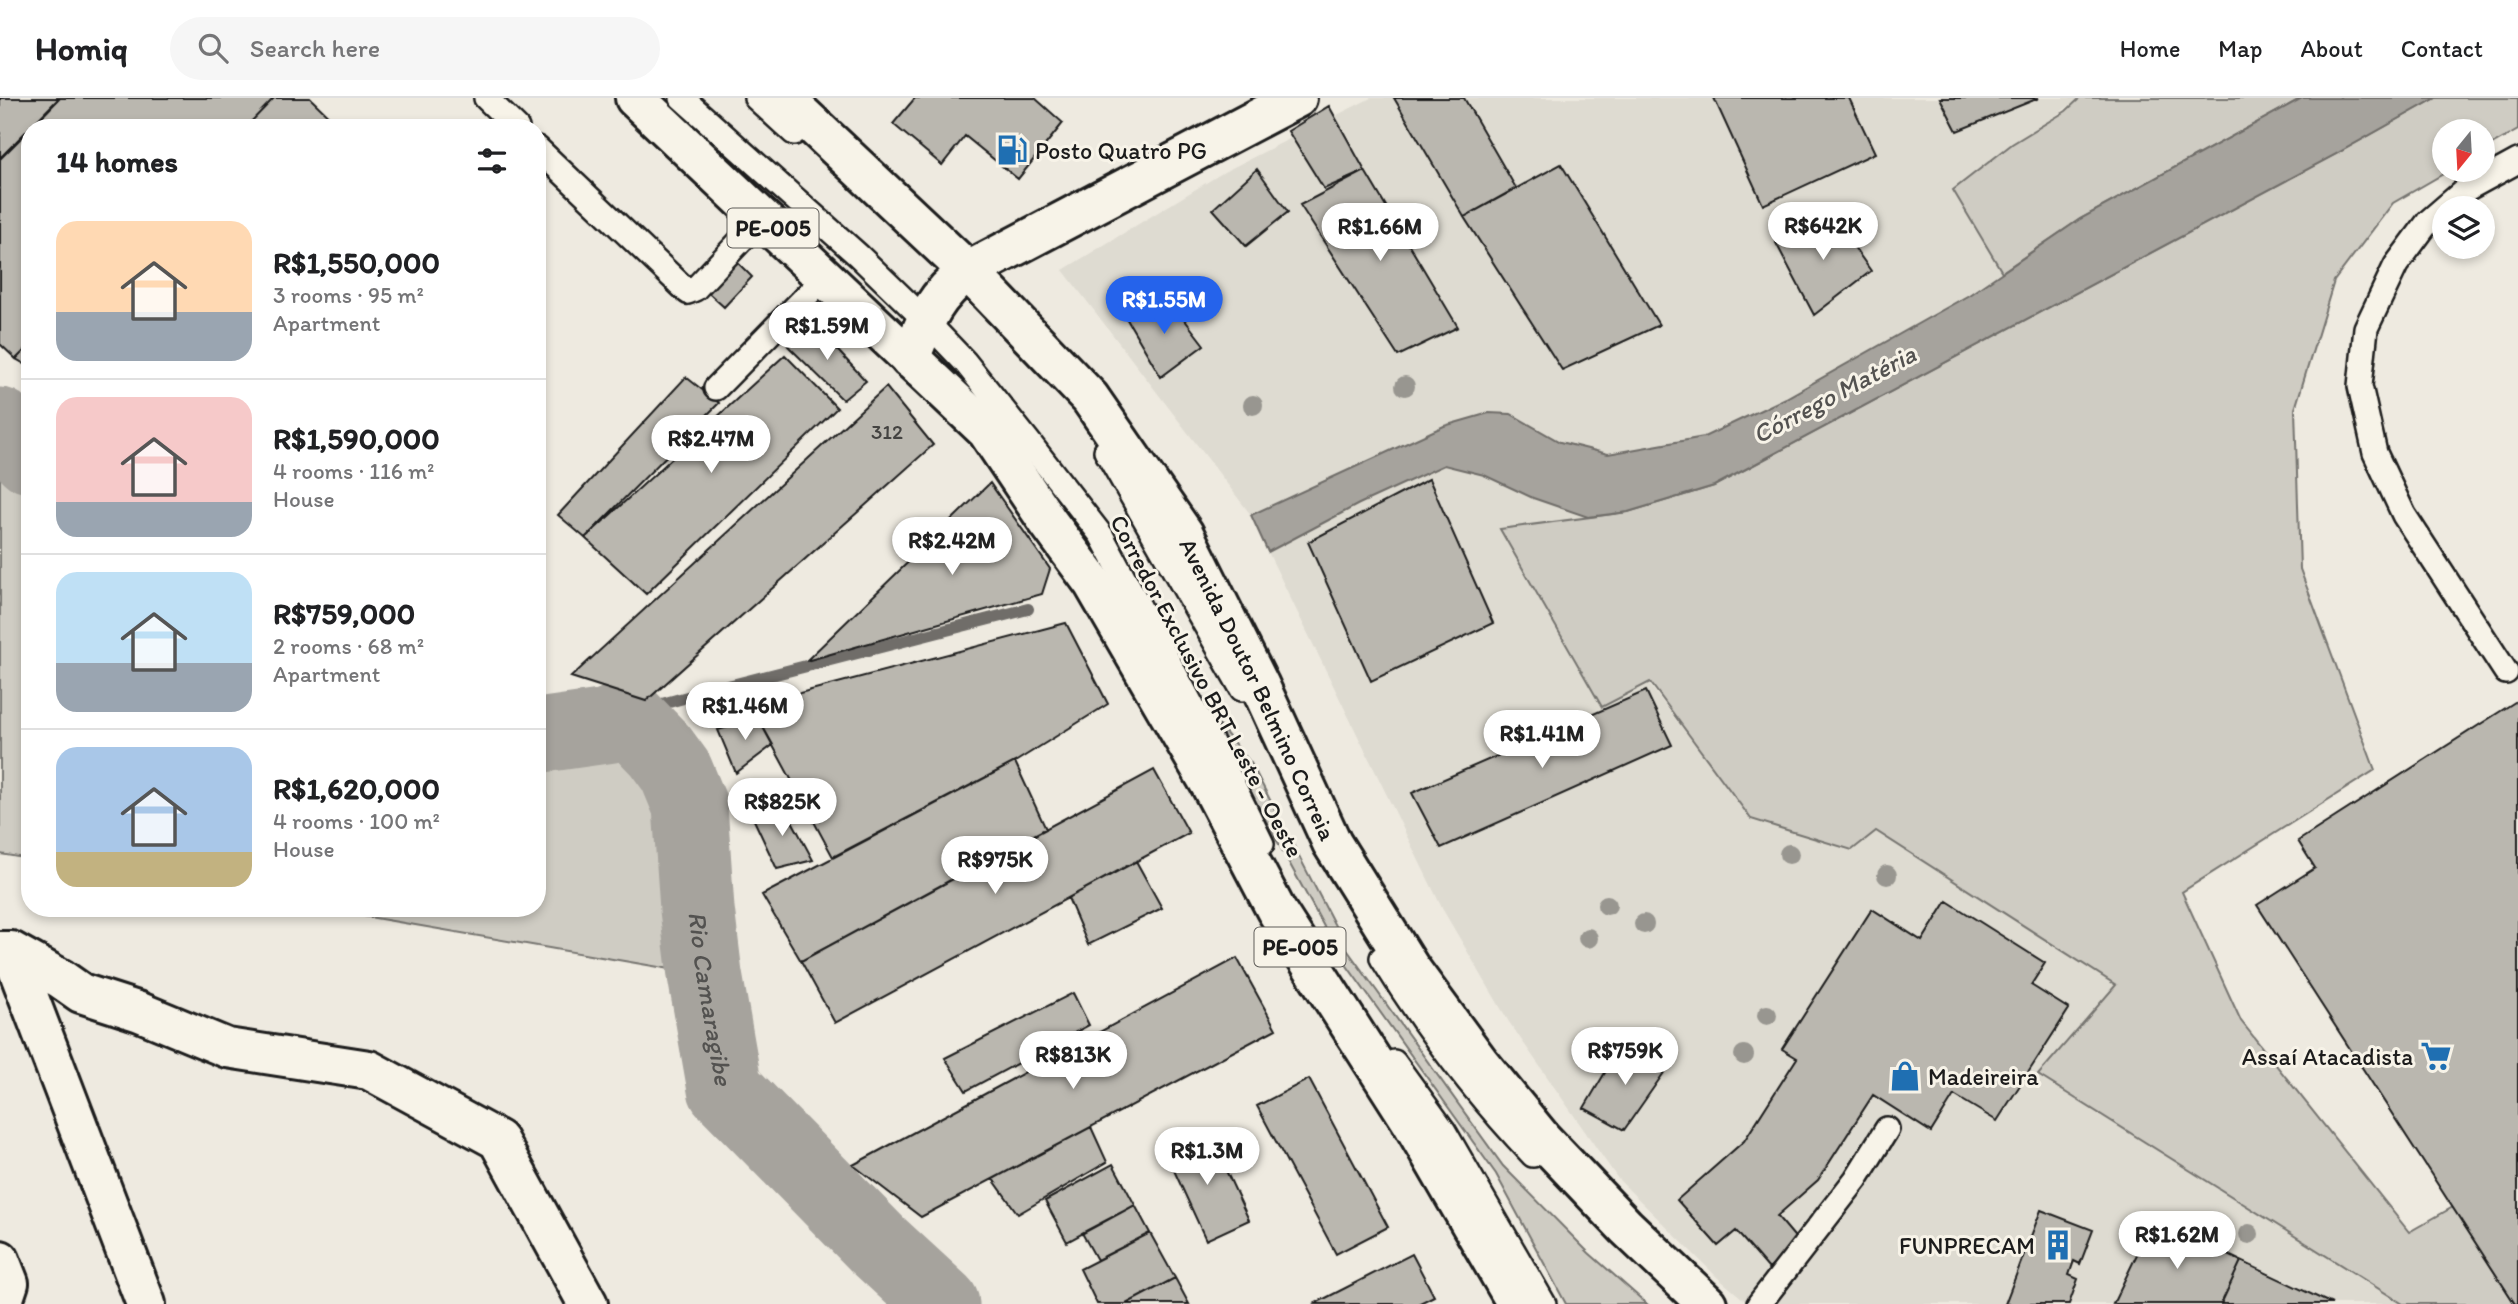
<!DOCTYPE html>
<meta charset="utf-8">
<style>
:root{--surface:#fff;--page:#f6f6f6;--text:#202124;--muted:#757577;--line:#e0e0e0;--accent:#2563eb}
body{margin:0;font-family:Itim,sans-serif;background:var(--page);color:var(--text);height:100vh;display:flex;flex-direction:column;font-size:26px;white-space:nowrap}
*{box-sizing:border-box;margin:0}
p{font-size:23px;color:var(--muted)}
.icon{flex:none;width:38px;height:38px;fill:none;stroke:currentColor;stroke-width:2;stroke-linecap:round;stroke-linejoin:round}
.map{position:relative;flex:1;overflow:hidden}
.drawer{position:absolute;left:21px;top:21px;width:525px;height:798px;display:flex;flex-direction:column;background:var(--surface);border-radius:28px;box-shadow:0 4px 10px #0003}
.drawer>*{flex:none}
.needle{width:46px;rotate:198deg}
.fabs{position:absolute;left:2432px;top:21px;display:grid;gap:14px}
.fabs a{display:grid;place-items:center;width:63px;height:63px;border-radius:50%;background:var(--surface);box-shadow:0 4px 10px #0003;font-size:35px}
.price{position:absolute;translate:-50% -60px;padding:0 16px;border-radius:24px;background:#fff;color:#222;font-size:23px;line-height:46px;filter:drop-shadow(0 2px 4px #0008)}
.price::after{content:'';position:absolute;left:50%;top:42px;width:21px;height:16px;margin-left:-10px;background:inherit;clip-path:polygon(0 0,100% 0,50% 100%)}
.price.current{background:var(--accent);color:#fff}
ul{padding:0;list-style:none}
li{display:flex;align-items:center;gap:21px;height:175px;padding:0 35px}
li+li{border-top:2px solid var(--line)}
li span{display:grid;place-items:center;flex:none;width:196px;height:140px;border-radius:21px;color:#555}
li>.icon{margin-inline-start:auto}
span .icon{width:84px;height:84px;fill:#fffc;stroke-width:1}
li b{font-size:30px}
h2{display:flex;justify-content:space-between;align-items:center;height:84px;padding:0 35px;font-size:30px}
header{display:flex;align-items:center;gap:42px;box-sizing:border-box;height:98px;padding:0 35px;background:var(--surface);border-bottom:2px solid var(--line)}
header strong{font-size:33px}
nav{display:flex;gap:38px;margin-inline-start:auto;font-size:24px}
.search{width:490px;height:63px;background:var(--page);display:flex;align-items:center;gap:18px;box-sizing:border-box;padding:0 24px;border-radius:38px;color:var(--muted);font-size:26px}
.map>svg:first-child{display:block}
.built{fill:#dedbd1}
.green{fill:#cfccc3;stroke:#767470;stroke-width:2}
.water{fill:#a6a39d;stroke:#6f6d69;stroke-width:2}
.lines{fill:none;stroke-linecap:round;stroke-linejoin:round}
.stream{stroke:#6f6d69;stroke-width:12}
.river{stroke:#a6a39d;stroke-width:75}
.building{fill:#bab7af;stroke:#1c1c1c;stroke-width:2}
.lane-casing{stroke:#1c1c1c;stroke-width:28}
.street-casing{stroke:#1c1c1c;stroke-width:44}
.secondary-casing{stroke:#1c1c1c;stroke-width:44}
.primary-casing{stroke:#1c1c1c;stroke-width:44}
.lane{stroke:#f7f3e8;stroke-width:23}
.street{stroke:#f7f3e8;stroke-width:38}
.secondary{stroke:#f7f3e8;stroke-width:38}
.primary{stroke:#f7f3e8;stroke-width:38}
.tree{fill:#989690}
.labels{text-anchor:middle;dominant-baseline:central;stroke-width:6;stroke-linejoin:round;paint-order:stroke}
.number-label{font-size:21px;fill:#444341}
.shield{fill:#f7f3e8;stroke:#5e5c59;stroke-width:2}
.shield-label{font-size:23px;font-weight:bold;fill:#1c1c1c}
.poi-label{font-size:24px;fill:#1c1c1c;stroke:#f7f3e8;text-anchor:start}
.street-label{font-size:24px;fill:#1c1c1c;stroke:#f7f3e8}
.water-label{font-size:26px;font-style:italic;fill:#535250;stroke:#f7f3e8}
</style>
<header>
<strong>Homiq</strong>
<div class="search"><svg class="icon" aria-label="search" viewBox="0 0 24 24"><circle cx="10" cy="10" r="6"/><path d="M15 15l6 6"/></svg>Search here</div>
<nav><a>Home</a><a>Map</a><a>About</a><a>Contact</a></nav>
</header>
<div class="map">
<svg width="2518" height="1206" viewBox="0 0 2518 1206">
<rect width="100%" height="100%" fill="#eeeae0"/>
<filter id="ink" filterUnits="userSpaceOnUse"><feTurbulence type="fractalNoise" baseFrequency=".0143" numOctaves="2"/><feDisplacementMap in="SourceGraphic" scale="14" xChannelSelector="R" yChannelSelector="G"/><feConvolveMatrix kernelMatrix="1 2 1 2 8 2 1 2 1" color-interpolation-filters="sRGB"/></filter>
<g filter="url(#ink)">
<path class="built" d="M1371,0H2080L1953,92L2002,174L1969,197L1786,300L1704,339L1608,356L1560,344L1511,316L1489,315L1444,328L1251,417L1063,172L1224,74Z
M1444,367L1484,377L1533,400L1588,419L1501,431L1602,609L1649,586L1751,721L1852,752L1876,732L2117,887L2038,978L2403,1206H1749L1718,1180L1618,1081L1509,924L1443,812L1268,454L1359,406Z"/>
<path class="green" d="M2080,0H2302L2080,121L2002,174L1953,92L2012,46L2066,13Z
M2436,0H2518V32L2483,52V33H2445V72H2450L2393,105L2334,183L2295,311L2300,471L2375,672L2182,794L2241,923L2409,1134L2453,1109L2515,1206H2403L2038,977L2116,887L1876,733L1852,752L1751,721L1650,584L1602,609L1500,431L1628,414L1714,388L2336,56Z
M0,327L30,358V761L0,756Z
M628,619L660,652L676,674L690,708L697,811L705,877L317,810H537V638L607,628Z
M1218,626L1251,665L1348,853L1503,1068L1589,1155L1647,1206H1566L1496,1076L1340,858L1257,706Z"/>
<path class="water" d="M2302,0H2436L2336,56L1714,388L1628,414L1588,419L1533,400L1484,377L1444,367L1359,406L1268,454L1251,417L1444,328L1489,315L1511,316L1560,344L1608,356L1704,339L1786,300L1969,197L2080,121Z"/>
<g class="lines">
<path class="stream" d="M628,619L651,609L709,593L1028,511"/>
<g class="river">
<path d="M0,327L30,358"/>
<path id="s1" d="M537,638L607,628L628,619L660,652L676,674L690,708L697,811L705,877L725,991L878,1147L942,1206"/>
</g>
</g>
<path class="building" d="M0,0H59L0,60Z
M60,0H274L245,30H31Z
M274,0H310L341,30H245Z
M915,0H1035L1063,25L1018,81L965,38L942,67L893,26Z
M1394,0H1464L1516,90L1464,119Z
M1714,0H1849L1875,55L1763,107Z
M1940,0H2039L1957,33Z
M1329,8L1365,73L1324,91L1288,33Z
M30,31V247L16,261L0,246V61Z
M1561,66L1659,227L1562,272L1464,119Z
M1257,71L1288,114L1246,148L1213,111Z
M1365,73L1458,229L1398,258L1300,107Z
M1830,115L1871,173L1814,217L1776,145Z
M733,160L752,179L724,209L704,191Z
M1148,202L1154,214L1171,204L1204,247L1161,279L1125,218Z
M814,227L866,283L843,302L788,248Z
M30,247V269L16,261Z
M785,257L837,310L646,496L585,440Z
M686,279L719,305L585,440L558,417Z
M886,289L933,347L646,603L571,579Z
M1429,381L1493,525L1371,583L1308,444Z
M990,385L1050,471L1042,496L806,563Z
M1066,525L1108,606L1015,664L833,759L758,620L754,607Z
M1646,593L1672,647L1441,750L1412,695Z
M2518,602V1206H2515L2257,807L2315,770L2298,743Z
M758,620L773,647L736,675L718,632Z
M1015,664L1046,731L801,863L762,797Z
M1154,672L1189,735L835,925L801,863Z
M783,706L813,762L777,771L753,720Z
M1136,763L1162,810L1088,847L1068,800Z
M1947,803L2045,865L2031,887L2069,911L1997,1023L1954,997L1931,1034L1873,997L1818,1082L1777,1118L1799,1144L1769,1171L1736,1133L1718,1148L1677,1102L1744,1043L1797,960L1782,951L1872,811L1922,843Z
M1237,860L1276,931L921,1119L853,1067Z
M1073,895L1089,927L966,993L945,960Z
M1622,946L1668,969L1624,1032L1584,1010Z
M1309,981L1388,1129L1336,1156L1257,1008Z
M1091,1029L1107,1064L1018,1116L993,1081Z
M1209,1036L1249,1122L1206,1142L1166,1055Z
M1113,1066L1135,1107L1067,1144L1045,1103Z
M1135,1107L1150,1135L1097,1162L1082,1135Z
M2041,1112L2093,1132L2080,1166L2074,1163L2069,1177L2078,1181L2069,1206H2005Z
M2154,1121L2241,1163L2221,1206H2113Z
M1150,1135L1175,1180L1126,1206H1097L1080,1171Z
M1412,1156L1434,1198L1418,1206H1314Z
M2241,1163L2332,1206H2221Z
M1175,1180L1189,1206H1126Z"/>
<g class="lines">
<g class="lane-casing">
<path id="lane" d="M486,0L517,30
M682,0L859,158L925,222L965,264L1028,343L1101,437L1220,660L1262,746
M756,0L794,35
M537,50L688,194L695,191L762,120
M716,290L824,180
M1106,353L1242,591
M2506,574L2404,417L2375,355L2360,288L2366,230L2396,167L2428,124L2465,92L2518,63
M1382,860C1425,930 1476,997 1533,1057
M1394,964L1444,1033L1544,1206
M1759,1206L1856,1081L1887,1031"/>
</g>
<g class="street-casing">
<path id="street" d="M0,853H11L61,881L81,895L140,914L227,950L369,972L498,1042L588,1206
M11,853L146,1206
M0,1162L9,1185L2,1206"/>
</g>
<g class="secondary-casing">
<path id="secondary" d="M910,261C925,223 933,199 968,173L1297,0"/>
</g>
<g class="primary-casing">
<g id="primary">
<path d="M635,0L987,333L1048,424L1093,485L1211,688L1276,812L1411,1023L1517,1206"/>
<path id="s2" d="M784,0L968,173L1090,300L1184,436L1259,586L1332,745L1410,870L1479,964L1542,1041L1626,1129L1707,1206"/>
</g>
</g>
<use href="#lane" class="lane"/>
<use href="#street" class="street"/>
<use href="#secondary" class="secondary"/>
<use href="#primary" class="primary"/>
</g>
<g class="tree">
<circle cx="1405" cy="288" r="10"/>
<circle cx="1253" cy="307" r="10"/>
<circle cx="1789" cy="756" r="10"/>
<circle cx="1887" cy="777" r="10"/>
<circle cx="1607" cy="807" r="10"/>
<circle cx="1644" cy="826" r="10"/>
<circle cx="1588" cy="840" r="10"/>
<circle cx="1767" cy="917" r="10"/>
<circle cx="1744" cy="957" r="10"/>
<circle cx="2249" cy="1136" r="10"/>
</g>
</g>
<defs>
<g id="fuel-bare" transform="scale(2.415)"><path d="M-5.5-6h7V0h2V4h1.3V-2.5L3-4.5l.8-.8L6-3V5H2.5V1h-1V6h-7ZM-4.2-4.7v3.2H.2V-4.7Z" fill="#1f6fb2" stroke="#f7f3e8" stroke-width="2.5" paint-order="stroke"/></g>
<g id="supermarket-bare" transform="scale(2.415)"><path d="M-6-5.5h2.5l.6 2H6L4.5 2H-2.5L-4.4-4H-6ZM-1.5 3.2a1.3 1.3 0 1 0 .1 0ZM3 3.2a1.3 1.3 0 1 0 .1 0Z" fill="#1f6fb2" stroke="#f7f3e8" stroke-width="2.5" paint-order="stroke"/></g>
<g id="shop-bare" transform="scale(2.415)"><path d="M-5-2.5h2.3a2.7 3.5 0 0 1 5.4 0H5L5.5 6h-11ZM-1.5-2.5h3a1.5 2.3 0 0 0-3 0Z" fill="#1f6fb2" stroke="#f7f3e8" stroke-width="2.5" paint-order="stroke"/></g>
<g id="building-bare" transform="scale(2.415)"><path d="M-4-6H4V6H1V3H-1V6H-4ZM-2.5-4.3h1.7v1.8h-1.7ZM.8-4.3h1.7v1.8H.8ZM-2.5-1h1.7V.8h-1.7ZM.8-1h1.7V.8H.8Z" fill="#1f6fb2" stroke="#f7f3e8" stroke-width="2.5" paint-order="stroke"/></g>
</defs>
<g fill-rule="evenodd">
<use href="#fuel-bare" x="1012" y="52"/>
<use href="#supermarket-bare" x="2436" y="958"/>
<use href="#shop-bare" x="1905" y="978"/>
<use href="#building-bare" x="2058" y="1147"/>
</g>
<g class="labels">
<g class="number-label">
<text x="887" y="333">312</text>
</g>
<g class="shield">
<rect x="727.5" y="110.5" width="91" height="39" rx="5"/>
<rect x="1254.5" y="829.5" width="91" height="39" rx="5"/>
</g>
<g class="shield-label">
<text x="773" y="130">PE-005</text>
<text x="1300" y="849">PE-005</text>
</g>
<g class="poi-label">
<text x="1035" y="52">Posto Quatro PG</text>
<text x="2413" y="958" text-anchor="end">Assaí Atacadista</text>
<text x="1928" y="978">Madeireira</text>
<text x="2035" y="1147" text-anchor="end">FUNPRECAM</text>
</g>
<g class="street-label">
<text transform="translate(1207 588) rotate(62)">Corredor Exclusivo BRT Leste - Oeste</text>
<text stroke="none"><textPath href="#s2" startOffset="766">Avenida Doutor Belmino Correia</textPath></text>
</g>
<g class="water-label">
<text transform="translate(1834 296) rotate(-28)">Córrego Matéria</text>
<text stroke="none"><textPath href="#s1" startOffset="397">Rio Camaragibe</textPath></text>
</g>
</g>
</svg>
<div class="fabs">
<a><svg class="needle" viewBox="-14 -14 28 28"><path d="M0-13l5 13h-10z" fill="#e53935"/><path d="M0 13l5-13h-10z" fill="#757577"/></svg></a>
<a><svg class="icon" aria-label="layers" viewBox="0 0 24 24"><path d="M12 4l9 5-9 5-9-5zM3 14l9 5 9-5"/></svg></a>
</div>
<b class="price" style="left:1823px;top:164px">R$642K</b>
<b class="price" style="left:1380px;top:165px">R$1.66M</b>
<b class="price current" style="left:1164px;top:238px">R$1.55M</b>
<b class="price" style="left:827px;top:264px">R$1.59M</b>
<b class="price" style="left:711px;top:377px">R$2.47M</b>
<b class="price" style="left:952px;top:479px">R$2.42M</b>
<b class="price" style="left:745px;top:644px">R$1.46M</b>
<b class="price" style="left:1542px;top:672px">R$1.41M</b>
<b class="price" style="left:782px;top:740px">R$825K</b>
<b class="price" style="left:995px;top:798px">R$975K</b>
<b class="price" style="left:1625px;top:989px">R$759K</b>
<b class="price" style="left:1073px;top:993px">R$813K</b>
<b class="price" style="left:1207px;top:1089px">R$1.3M</b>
<b class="price" style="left:2177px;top:1173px">R$1.62M</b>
<section class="drawer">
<h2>14 homes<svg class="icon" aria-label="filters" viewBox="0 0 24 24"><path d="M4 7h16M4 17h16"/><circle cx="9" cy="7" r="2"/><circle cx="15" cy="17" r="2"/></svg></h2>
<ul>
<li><span style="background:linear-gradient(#ffd9b3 65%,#9aa5b1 0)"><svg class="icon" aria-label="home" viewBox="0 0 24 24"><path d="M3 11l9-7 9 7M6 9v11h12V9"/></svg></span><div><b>R$1,550,000</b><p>3 rooms · 95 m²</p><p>Apartment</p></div></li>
<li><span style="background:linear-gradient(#f6c9c9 75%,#9aa5b1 0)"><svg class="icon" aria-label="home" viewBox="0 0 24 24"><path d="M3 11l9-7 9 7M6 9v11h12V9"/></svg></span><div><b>R$1,590,000</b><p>4 rooms · 116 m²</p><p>House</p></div></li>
<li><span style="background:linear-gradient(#bfe0f5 65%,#9aa5b1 0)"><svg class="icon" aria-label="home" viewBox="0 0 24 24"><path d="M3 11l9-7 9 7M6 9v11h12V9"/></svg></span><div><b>R$759,000</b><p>2 rooms · 68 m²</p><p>Apartment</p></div></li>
<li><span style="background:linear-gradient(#a9c7e8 75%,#c2b280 0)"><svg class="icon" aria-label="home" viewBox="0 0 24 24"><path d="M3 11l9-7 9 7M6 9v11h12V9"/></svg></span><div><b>R$1,620,000</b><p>4 rooms · 100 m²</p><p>House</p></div></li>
</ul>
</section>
</div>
